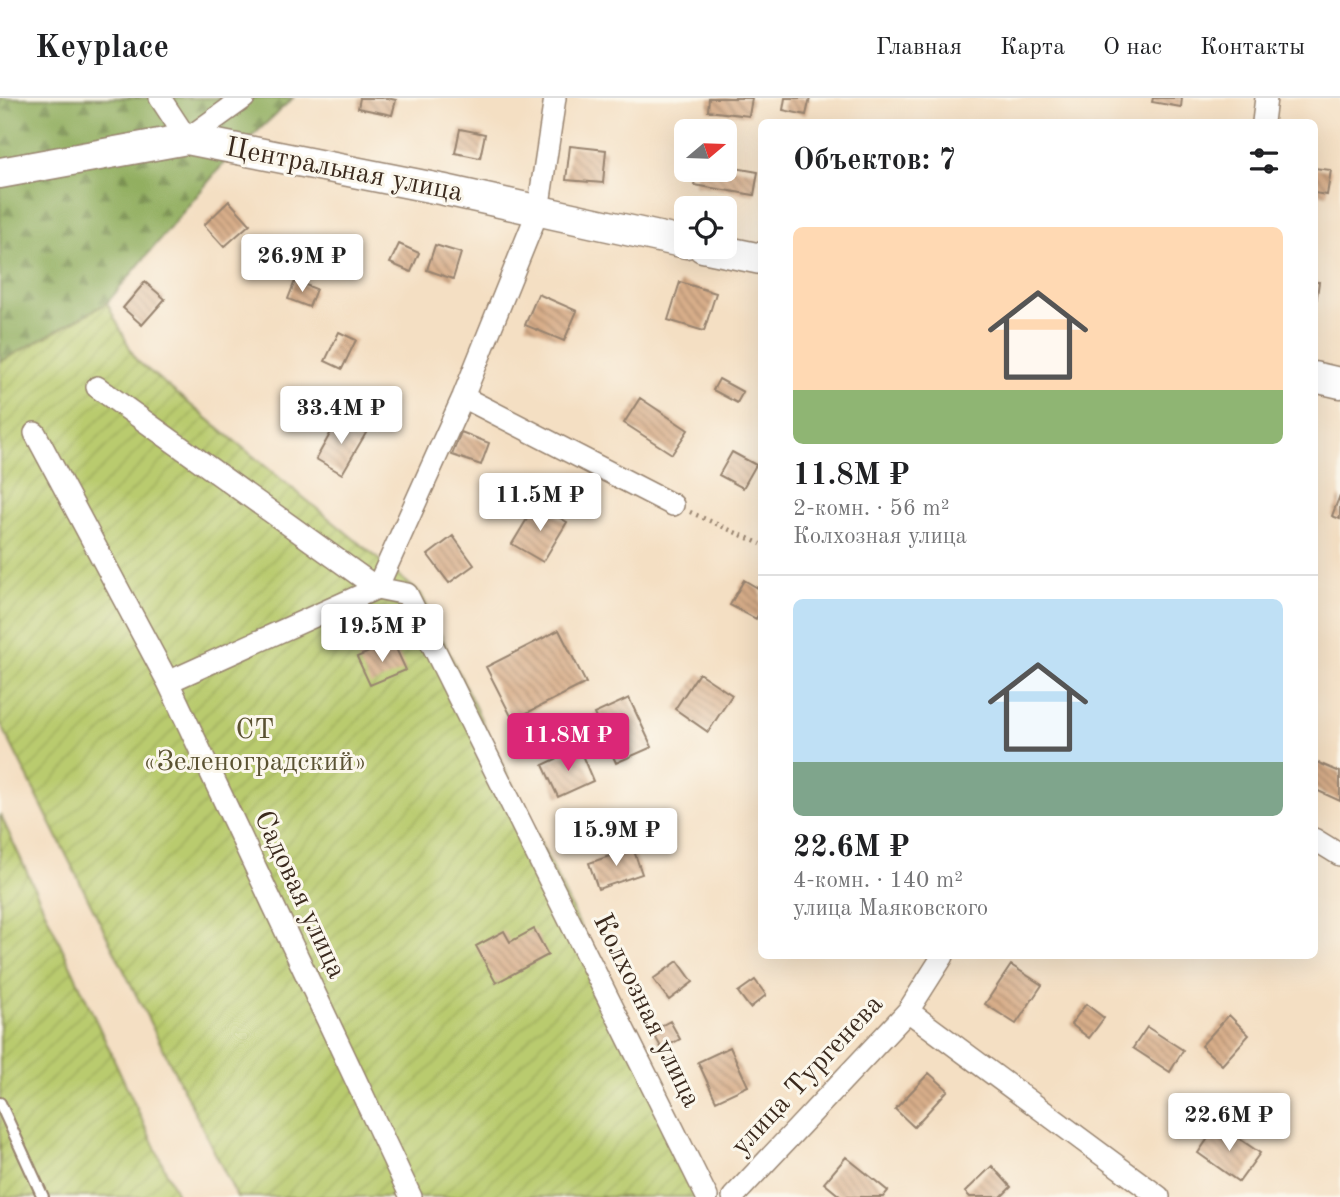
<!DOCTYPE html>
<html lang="ru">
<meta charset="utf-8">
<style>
:root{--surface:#fff;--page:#f2f2f2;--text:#202124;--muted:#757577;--line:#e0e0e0;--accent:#db2777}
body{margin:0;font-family:"Old Standard TT",serif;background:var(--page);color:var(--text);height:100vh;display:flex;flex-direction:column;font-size:26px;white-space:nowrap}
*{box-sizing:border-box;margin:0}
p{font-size:23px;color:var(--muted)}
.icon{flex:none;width:38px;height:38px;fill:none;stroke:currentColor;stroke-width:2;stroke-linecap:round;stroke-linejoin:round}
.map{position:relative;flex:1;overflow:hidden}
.details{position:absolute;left:758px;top:21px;width:560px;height:840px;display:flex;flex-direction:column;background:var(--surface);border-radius:10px;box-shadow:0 7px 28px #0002}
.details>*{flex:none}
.needle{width:46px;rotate:71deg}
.tools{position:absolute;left:674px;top:21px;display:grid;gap:14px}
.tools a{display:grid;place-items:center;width:63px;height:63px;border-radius:10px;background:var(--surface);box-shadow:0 7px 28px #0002;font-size:35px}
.price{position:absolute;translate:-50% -60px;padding:0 16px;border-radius:7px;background:#fff;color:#222;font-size:23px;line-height:46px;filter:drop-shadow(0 2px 4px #0008)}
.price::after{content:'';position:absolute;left:50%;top:42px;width:21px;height:16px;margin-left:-10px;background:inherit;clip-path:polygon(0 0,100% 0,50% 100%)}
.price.on{background:var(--accent);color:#fff}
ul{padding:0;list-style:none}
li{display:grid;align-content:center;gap:14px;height:371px;padding:0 35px}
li+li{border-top:2px solid var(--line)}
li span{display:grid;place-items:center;height:217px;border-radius:10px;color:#555}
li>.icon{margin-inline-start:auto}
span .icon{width:126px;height:126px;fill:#fffc;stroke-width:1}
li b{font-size:30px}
h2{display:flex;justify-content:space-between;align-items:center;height:84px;padding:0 35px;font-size:30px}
header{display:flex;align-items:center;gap:42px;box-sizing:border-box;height:98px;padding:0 35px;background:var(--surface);border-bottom:2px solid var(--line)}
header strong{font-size:33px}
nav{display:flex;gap:38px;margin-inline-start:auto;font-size:24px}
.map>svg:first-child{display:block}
.forest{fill:url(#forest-firs);stroke:#666c40;stroke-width:2}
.garden{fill:url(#garden-furrows);stroke:#7a7a46;stroke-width:2}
.building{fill:url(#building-back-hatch)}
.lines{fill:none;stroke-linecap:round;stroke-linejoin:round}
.lane-casing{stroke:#988470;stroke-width:14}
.street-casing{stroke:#988470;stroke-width:24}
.secondary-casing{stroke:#988470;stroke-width:33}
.path{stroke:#988470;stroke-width:4.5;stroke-dasharray:2 5;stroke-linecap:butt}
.lane{stroke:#fff;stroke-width:10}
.street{stroke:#fff;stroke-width:21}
.secondary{stroke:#fff;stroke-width:30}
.labels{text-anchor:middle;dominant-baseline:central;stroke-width:6;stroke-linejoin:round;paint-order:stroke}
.street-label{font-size:28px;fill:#3b2a1e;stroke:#fbf7ec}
.park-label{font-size:28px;fill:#5a5232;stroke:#fbf7ec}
</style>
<header>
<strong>Keyplace</strong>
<nav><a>Главная</a><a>Карта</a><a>О нас</a><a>Контакты</a></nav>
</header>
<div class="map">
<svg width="1340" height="1099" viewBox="0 0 1340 1099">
<defs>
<pattern id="forest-firs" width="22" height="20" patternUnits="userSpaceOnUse" patternTransform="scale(1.75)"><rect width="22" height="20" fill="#92af61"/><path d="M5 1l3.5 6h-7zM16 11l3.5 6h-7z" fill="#788f4f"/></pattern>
<pattern id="garden-furrows" width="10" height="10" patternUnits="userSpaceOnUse" patternTransform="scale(1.75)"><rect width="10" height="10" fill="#b9cb6e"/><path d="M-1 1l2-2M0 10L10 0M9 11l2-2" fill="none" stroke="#a0ae5f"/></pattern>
<pattern id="building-back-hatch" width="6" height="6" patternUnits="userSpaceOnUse" patternTransform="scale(1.75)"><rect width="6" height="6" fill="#d8ae8a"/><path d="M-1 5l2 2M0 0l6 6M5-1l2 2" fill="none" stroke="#b08e70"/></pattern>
</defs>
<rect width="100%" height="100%" fill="#fbf7ec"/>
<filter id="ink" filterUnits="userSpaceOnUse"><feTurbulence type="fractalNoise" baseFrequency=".0143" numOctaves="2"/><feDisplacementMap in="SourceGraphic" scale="14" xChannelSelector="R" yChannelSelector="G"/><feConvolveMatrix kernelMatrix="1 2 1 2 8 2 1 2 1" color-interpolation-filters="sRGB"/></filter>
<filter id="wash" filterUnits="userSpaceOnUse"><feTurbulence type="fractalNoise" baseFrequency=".00686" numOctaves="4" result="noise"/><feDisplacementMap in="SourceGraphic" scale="28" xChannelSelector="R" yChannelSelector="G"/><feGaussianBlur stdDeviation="1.57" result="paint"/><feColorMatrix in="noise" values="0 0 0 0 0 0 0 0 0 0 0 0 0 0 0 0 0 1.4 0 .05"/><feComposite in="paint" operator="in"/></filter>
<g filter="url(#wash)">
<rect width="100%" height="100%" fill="#f4dfc3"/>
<path class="forest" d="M0,0H293L224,65L107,205L0,264Z"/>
<path class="garden" d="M107,205L136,262L421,496L710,1099H237L0,624V264Z
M0,716L178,1099H0Z"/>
<g id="blocks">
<path class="building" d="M360,0H387L396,2L392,17L358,10Z
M709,0H752L749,18L708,13Z
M785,0H810L806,17L783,12Z
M1153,0H1182L1181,9L1152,4Z
M460,31L485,36L480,60L455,55Z
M570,48L606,52L603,85L566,82Z
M724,68L758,74L754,97L694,87L697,72H724Z
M1314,70L1331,72L1327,97L1314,95Z
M229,103L250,126L224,149L204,127Z
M399,146L419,155L411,174L390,165Z
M435,147L461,155L453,181L427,172Z
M295,183L316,191L309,209L288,201Z
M145,184L165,201L142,227L123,210Z
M680,184L716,195L704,233L668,222Z
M1314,184H1319L1316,205H1314Z
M538,196L577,213L564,243L525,227Z
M339,234L356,242L342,271L325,263Z
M719,281L743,294L737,305L713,292Z
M640,300L688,332L672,356L624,325Z
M339,320L366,335L342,376L316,361Z
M461,334L489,345L481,367L452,357Z
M732,354L756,367L743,390L719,377Z
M1340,397V421L1332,418Z
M536,406L567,424L543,464L512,446Z
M453,438L474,467L449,485L428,457Z
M744,482L761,492V511L756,521L730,507Z
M559,532L586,585L513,622L486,569Z
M393,544L406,572L370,587L357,559Z
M699,575L732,597L708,634L675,611Z
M629,600L652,649L616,665L594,616Z
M579,650L593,683L558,699L543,667Z
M1314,663L1340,674V703L1314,691Z
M633,750L642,776L598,791L589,765Z
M534,831L548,857L496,885L476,848L504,833L510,844Z
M678,863L693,884L669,902L653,881Z
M1011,867L1042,887L1016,926L985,906Z
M755,882L766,897L750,910L738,894Z
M1086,906L1104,920L1089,940L1071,926Z
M1229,917L1249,937L1222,967L1201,948Z
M670,923L680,941L662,951L652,933Z
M1147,929L1183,952L1170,974L1133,950Z
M730,949L748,988L716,1003L698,964Z
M929,975L948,992L914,1029L895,1011Z
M1218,1026L1260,1055L1239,1084L1198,1055Z
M846,1059L888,1093L883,1099H841L824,1085Z
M992,1068L1011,1089L1001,1099H970L965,1094Z"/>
</g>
</g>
<g filter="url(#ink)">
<use href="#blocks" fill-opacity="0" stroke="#988470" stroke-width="2"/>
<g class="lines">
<g class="lane-casing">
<path id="lane" d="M0,1005L43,1099"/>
</g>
<g class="street-casing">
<path id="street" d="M160,0L187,41L244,0
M555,0L538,113L463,299L377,490L407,496L707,1099
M1263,24L1266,0
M97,289L377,490L168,584
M463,299L673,407
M35,335L168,584L411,1099
M1314,741L1340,757
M908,913L1159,1099
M733,1099L908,913L943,858"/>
</g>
<g class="secondary-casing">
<path id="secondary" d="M0,75L187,41L445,92L686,145
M703,149L761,161
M1314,279L1340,285"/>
</g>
<path class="path" d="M690,414L761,446"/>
<use href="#lane" class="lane"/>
<use href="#street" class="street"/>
<use href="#secondary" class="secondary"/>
</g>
</g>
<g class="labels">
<g class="street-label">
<text transform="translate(344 73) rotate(11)">Центральная улица</text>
<text transform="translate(299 797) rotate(65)">Садовая улица</text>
<text transform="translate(646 913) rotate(64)">Колхозная улица</text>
<text transform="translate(808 978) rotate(-47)">улица Тургенева</text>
</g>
<g class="park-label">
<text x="255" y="633">СТ<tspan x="255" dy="32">«Зеленоградский»</tspan></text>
</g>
</g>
</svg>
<div class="tools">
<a><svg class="needle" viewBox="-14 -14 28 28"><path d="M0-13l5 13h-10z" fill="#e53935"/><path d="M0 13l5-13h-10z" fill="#757577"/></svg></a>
<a><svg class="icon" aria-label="locate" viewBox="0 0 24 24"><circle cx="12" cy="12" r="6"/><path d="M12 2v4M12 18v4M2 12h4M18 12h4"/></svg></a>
</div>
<b class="price" style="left:302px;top:196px">26.9M ₽</b>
<b class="price" style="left:341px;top:348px">33.4M ₽</b>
<b class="price" style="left:540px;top:435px">11.5M ₽</b>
<b class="price" style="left:382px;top:566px">19.5M ₽</b>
<b class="price on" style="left:568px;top:675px">11.8M ₽</b>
<b class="price" style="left:616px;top:770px">15.9M ₽</b>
<b class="price" style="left:1229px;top:1055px">22.6M ₽</b>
<section class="details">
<h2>Объектов: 7<svg class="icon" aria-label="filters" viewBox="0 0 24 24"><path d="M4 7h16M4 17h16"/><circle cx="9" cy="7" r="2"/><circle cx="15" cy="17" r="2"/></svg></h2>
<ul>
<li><span style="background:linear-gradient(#ffd9b3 75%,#8fb573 0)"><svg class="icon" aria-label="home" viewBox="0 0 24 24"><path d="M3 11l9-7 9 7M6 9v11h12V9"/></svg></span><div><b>11.8M ₽</b><p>2-комн. · 56 m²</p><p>Колхозная улица</p></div></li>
<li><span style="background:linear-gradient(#bfe0f5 75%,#7fa58c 0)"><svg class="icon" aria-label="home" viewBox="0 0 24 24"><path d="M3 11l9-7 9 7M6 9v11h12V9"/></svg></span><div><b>22.6M ₽</b><p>4-комн. · 140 m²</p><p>улица Маяковского</p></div></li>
</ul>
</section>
</div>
